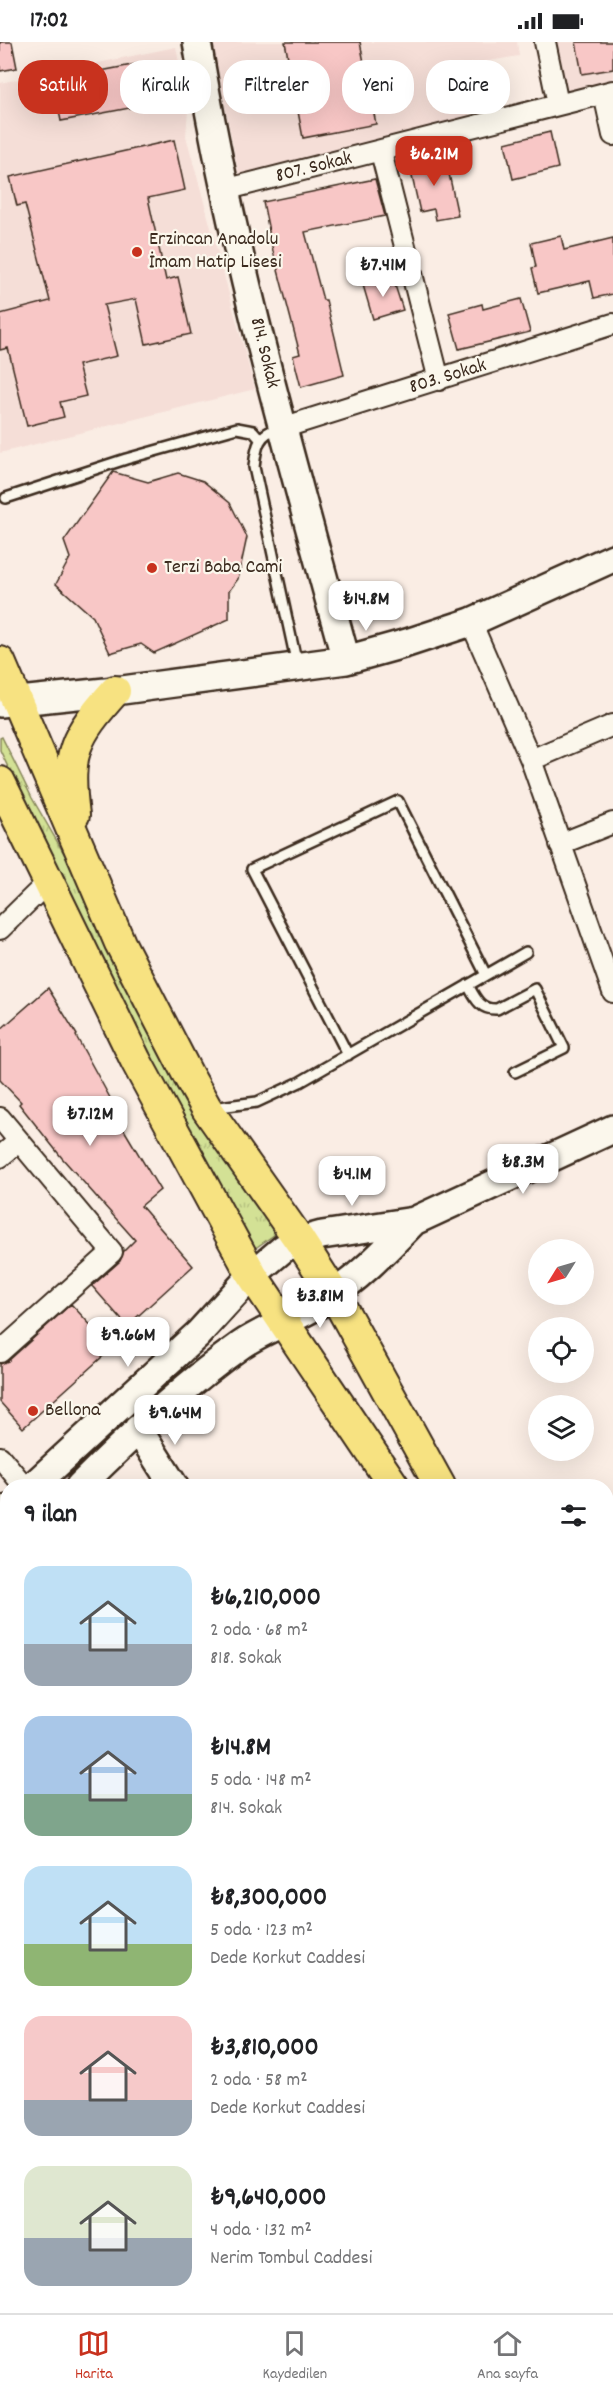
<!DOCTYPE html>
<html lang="tr">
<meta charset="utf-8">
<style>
:root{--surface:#fff;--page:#f2f2f2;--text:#202124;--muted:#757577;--line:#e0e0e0;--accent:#c8321e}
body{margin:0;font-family:Dekko,sans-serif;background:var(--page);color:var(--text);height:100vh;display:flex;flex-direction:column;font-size:22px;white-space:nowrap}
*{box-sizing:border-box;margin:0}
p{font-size:20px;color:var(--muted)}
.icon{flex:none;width:33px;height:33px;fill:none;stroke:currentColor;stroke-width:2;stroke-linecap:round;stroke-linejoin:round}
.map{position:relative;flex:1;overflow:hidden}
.sheet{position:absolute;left:0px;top:1437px;width:614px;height:834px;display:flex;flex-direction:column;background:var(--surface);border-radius:24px 24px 0 0;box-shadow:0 6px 24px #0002}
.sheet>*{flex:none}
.hud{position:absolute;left:18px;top:18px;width:578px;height:54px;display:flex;gap:12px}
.needle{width:39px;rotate:233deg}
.fabs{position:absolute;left:528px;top:1197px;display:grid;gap:12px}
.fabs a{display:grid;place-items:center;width:66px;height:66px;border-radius:50%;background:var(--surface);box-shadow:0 6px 24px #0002;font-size:30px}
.price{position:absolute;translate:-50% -51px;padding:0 14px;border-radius:12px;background:#fff;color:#222;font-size:20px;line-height:39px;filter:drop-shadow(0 2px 3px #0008)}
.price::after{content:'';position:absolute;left:50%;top:36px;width:18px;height:14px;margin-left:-9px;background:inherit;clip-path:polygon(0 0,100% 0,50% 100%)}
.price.active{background:var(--accent);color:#fff}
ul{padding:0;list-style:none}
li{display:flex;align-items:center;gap:18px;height:150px;padding:0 24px}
li span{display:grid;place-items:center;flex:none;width:168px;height:120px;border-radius:18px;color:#555}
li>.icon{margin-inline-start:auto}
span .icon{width:72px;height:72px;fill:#fffc;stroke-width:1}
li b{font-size:26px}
h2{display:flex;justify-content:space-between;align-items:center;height:72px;padding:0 24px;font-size:26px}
.tag{padding:0 21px;border-radius:24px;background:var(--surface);box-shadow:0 6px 24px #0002;font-size:21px;line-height:54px}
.tag.active{background:var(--accent);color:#fff}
.status{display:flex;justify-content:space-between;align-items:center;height:42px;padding:0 30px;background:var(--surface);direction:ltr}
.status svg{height:16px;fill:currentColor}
.tabs{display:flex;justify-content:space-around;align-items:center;height:84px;border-top:2px solid var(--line);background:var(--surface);font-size:16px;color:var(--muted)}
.tabs a{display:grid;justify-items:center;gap:3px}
.tabs .active{color:var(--accent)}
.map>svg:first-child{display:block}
.built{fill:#f5ded7}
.grass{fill:url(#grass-tufts);stroke:#87865a;stroke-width:1.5}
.building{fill:#f8c7c6;stroke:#3b2a1e;stroke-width:1.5}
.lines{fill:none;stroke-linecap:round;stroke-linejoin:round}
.lane-casing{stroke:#3b2a1e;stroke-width:14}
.street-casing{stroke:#3b2a1e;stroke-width:24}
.secondary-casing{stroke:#3b2a1e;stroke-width:32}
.primary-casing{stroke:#3b2a1e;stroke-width:34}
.lane{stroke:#fbf7ec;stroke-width:9}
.street{stroke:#fbf7ec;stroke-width:20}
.secondary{stroke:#fbf7ec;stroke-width:27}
.primary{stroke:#f7e281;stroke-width:30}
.poi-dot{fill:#c8321e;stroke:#fbf7ec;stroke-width:2}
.labels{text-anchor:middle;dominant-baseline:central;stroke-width:4.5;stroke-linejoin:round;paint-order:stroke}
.street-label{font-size:20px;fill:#3b2a1e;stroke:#fbf7ec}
.poi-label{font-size:20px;fill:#3b2a1e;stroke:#fbf7ec;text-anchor:start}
</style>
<div class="status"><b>17:02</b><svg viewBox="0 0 49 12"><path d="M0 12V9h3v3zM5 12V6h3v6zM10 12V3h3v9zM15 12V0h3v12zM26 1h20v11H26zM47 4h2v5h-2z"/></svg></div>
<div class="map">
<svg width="613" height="2271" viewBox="0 0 613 2271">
<defs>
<pattern id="grass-tufts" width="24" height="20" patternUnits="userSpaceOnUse" patternTransform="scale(1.5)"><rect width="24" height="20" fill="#d3e195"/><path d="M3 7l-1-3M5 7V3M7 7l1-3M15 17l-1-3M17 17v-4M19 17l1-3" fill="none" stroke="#b6c180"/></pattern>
</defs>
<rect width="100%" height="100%" fill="#faede4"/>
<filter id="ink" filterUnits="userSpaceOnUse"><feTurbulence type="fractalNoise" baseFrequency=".0167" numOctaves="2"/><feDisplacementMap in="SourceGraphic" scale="12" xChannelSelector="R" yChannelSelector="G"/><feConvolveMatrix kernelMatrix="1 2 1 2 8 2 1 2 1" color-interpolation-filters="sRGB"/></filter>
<g filter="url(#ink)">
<path class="built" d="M212,0H517L519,14L459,24L471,82L239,133Z
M555,0H613V38L569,52Z
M176,5L188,67L186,94L255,347L0,411V41Z"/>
<path class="grass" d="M2,695L32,756L281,1188L254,1207L176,1066L54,824L0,708V696Z"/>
<path class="building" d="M0,0H12L17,26L0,29Z
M285,0H360L376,82L303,96Z
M576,0H613V27L582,32Z
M148,20L156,61L61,79L53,38Z
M550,90L558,126L513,137L505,101Z
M174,98L185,148L148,156L166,238L178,235L191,292L146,302L136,257L104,263L117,314L78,323L86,354L60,360L64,375L27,384L8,306L0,308V272L50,259L25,162L17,164L10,135Z
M445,113L458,174L436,178L434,167L420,170L409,121Z
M375,137L385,174L305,190L323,258H326L344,333L301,345L293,314L300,312L273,209L263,160Z
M561,194L564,208L613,196V252L594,256L590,239L538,251L532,226L536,225L531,201Z
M392,234L403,268L373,277L363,243Z
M521,257L530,290L459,307L449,271L482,262L483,267Z
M113,430L148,440L178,431L203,439L230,461L247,495L238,537L229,549V577L154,611L141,602L110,611L93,575L56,542L70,516L64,499Z
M48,946L77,993L76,994L114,1063L111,1066L160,1148L141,1164L193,1224L127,1284L92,1244L120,1219L124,1209L135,1198L62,1116L19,1062L21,1060L0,1038V988Z
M71,1262L112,1306L23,1386L0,1360V1322L8,1319Z"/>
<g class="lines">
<g class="lane-casing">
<path id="lane" d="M281,387C258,389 256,406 254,425L297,623
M6,456L126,417L237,386L253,389L260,397
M468,943C475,956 480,968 497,967L535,947L564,1006L515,1030
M348,1013L252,827L398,759L486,933
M212,1066L257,1060L300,1040L526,910"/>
</g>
<g class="street-casing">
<path id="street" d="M545,0L558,62
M604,52L613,93
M381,110L439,338
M224,148L613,49
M282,386L613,282
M471,580L531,718L613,950
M531,718L613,683
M560,802L613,781
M0,887L48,840
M0,1076L112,1210L0,1310
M0,1115L19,1099
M0,1415L24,1444
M0,1580L8,1574
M606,1699L613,1694
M0,1792L8,1787
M0,1973L8,1968
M0,2223L8,2218"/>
</g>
<g class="secondary-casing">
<path id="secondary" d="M197,0C231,209 290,414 346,618
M0,661L115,649L346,618L407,601L471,580L613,516
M138,1387L174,1444
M33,1444L198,1292L252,1233L284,1206L300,1199L322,1193L414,1179L613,1087
M80,1444C129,1395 184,1343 241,1303C266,1286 296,1277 322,1260C357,1238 385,1209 414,1179
M0,1474L8,1467
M0,1519L8,1513
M606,2052L613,2047
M606,2130L613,2141
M258,2271L270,2264"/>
</g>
<g class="primary-casing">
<path id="primary" d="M0,620L120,901L188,1033L207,1067L300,1199L334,1252L440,1444
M0,740L136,1019L252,1233L394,1444
M74,773C66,710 74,695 115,649
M606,1734L613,1745
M606,1773L613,1785"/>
</g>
<use href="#lane" class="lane"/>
<use href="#street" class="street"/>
<use href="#secondary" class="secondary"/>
<use href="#primary" class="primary"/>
</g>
</g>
<g class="poi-dot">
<circle cx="137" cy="210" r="6"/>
<circle cx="152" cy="526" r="6"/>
<circle cx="33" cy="1369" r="6"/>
</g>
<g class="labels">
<g class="street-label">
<text transform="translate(314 126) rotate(-14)">807. Sokak</text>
<text transform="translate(264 311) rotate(76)">814. Sokak</text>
<text transform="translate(448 335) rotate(-17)">803. Sokak</text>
</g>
<g class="poi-label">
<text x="149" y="198">Erzincan Anadolu<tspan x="149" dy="23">İmam Hatip Lisesi</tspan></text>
<text x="164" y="526">Terzi Baba Cami</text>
<text x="45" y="1369">Bellona</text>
</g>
</g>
</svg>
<div class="fabs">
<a><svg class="needle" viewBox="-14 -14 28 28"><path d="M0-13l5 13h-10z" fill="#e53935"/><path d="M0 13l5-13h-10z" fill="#757577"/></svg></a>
<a><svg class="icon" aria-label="locate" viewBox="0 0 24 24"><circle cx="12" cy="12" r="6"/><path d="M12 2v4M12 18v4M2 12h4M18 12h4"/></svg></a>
<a><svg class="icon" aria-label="layers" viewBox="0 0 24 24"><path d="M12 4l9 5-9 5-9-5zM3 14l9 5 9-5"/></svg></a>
</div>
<b class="price active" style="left:434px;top:145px">₺6.21M</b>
<b class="price" style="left:383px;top:256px">₺7.41M</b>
<b class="price" style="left:366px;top:590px">₺14.8M</b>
<b class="price" style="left:90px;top:1105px">₺7.12M</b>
<b class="price" style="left:523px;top:1153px">₺8.3M</b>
<b class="price" style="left:352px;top:1165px">₺4.1M</b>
<b class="price" style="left:320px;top:1287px">₺3.81M</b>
<b class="price" style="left:128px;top:1326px">₺9.66M</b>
<b class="price" style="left:175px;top:1404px">₺9.64M</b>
<div class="hud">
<a class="tag active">Satılık</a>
<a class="tag">Kiralık</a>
<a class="tag">Filtreler</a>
<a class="tag">Yeni</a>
<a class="tag">Daire</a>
</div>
<section class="sheet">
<h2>9 ilan<svg class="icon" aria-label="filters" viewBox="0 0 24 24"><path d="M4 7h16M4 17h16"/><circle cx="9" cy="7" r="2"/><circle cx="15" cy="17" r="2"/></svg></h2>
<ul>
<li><span style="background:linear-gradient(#bfe0f5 65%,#9aa5b1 0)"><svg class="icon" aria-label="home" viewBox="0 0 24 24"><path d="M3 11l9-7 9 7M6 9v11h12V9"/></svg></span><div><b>₺6,210,000</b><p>2 oda · 68 m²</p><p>818. Sokak</p></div></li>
<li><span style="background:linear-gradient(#a9c7e8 65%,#7fa58c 0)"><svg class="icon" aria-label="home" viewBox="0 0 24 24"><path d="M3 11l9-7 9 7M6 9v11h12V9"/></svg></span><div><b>₺14.8M</b><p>5 oda · 148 m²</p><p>814. Sokak</p></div></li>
<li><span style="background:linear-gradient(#bfe0f5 65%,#8fb573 0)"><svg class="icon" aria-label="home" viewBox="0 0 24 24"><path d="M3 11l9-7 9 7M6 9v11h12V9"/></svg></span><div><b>₺8,300,000</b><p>5 oda · 123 m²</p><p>Dede Korkut Caddesi</p></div></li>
<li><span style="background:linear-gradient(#f6c9c9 70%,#9aa5b1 0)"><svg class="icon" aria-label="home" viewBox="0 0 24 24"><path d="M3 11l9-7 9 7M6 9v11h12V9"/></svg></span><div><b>₺3,810,000</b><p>2 oda · 58 m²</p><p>Dede Korkut Caddesi</p></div></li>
<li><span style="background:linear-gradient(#dfe7d0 60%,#9aa5b1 0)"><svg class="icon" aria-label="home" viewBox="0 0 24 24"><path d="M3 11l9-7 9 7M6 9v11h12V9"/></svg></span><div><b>₺9,640,000</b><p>4 oda · 132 m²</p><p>Nerim Tombul Caddesi</p></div></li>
</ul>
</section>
</div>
<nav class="tabs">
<a class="active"><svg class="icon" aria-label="map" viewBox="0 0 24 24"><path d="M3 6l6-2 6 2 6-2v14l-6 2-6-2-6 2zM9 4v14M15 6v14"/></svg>Harita</a>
<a><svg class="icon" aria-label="saved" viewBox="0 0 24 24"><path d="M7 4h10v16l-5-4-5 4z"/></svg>Kaydedilen</a>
<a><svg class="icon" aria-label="home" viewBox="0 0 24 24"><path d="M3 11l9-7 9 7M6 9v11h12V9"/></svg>Ana sayfa</a>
</nav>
